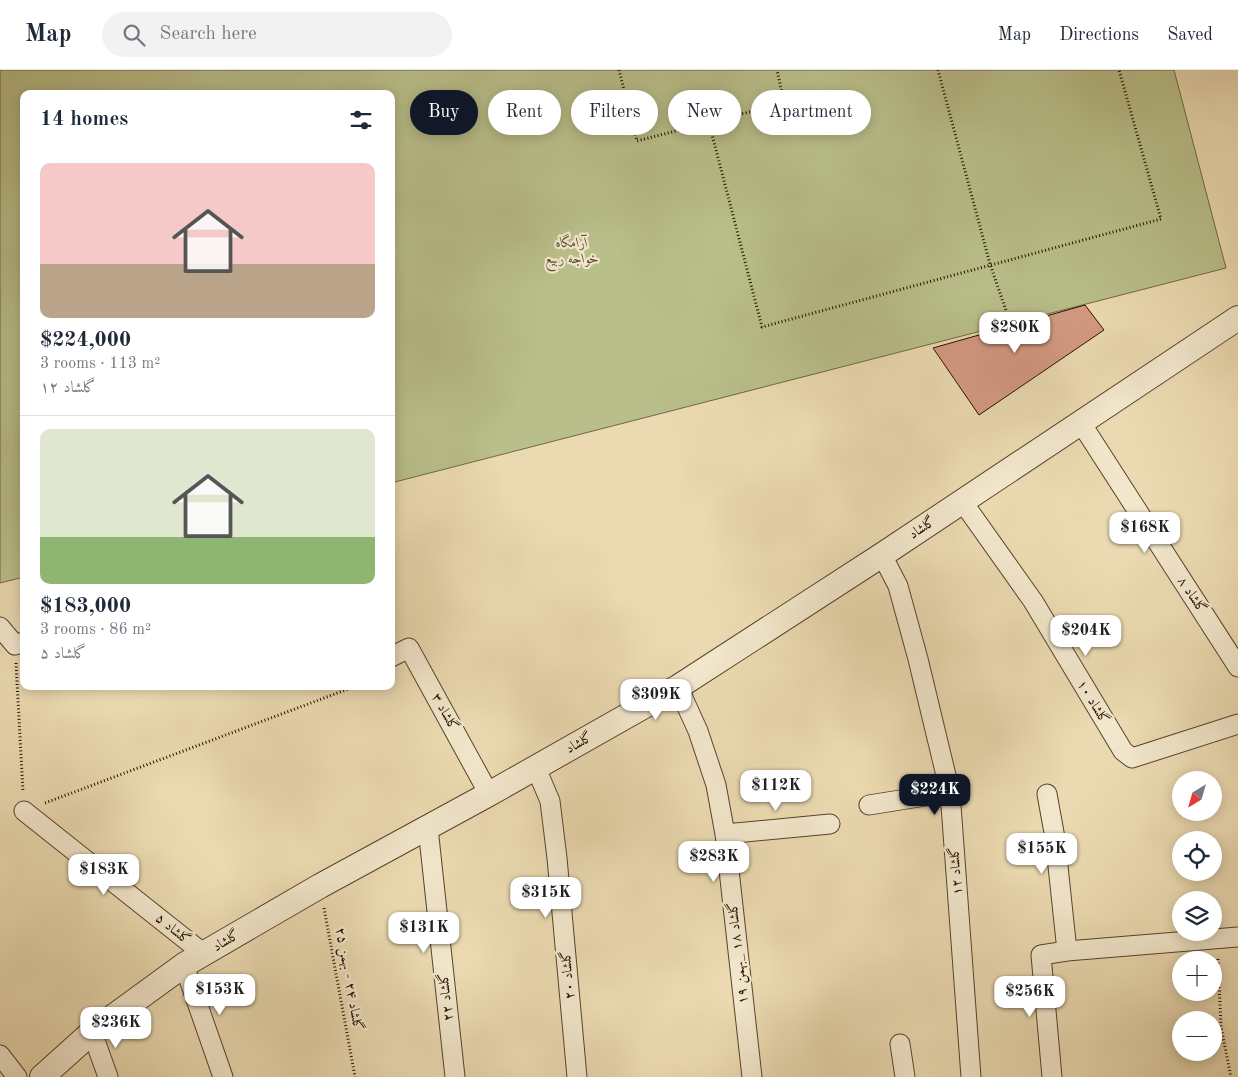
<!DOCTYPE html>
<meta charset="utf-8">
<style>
:root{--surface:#fff;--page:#f2f2f3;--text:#1f2937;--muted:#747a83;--line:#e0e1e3;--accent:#111827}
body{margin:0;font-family:"Old Standard TT",Amiri,serif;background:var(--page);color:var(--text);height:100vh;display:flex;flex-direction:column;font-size:19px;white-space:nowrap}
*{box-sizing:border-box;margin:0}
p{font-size:16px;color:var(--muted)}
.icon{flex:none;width:28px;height:28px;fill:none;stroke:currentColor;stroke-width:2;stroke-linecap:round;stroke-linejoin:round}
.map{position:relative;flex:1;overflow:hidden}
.details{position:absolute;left:20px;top:20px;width:375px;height:600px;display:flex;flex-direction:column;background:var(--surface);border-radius:10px;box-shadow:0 2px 12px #0003}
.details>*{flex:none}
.guide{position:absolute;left:410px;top:20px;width:475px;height:45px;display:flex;gap:10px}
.needle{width:32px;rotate:217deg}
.controls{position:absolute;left:1172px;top:701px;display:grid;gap:10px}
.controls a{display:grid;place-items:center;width:50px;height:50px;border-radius:50%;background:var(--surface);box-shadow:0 2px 12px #0003;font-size:25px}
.price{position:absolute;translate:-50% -42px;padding:0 11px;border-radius:10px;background:#fff;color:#222;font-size:16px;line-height:32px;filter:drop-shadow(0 1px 2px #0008)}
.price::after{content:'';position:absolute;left:50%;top:30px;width:15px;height:11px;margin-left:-8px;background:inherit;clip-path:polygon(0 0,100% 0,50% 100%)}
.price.current{background:var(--accent);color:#fff}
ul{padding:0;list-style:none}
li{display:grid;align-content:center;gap:10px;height:265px;padding:0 20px}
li+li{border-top:1px solid var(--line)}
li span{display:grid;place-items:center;height:155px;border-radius:10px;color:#555}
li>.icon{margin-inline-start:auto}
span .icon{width:90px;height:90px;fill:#fffc;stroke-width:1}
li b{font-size:21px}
h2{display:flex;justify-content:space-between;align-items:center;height:60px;padding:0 20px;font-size:21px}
.chip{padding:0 18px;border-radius:22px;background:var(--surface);box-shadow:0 2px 12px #0003;font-size:18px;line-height:45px}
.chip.current{background:var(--accent);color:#fff}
header{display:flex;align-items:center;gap:30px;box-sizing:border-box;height:70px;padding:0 25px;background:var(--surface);border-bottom:1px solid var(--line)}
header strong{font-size:24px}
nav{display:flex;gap:28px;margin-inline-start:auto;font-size:18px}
.search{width:350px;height:45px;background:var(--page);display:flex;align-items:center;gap:12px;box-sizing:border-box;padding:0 18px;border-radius:28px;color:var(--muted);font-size:19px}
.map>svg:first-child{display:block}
.green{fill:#b9bf8a;stroke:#706845}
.building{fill:#d49a83;stroke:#271000}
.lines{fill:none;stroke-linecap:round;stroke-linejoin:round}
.minor-casing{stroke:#58422c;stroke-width:21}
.tertiary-casing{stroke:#58422c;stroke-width:26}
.path{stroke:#271000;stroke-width:3;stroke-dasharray:1 2.5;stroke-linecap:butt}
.minor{stroke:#f2e7cc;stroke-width:19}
.tertiary{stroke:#f2e7cc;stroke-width:24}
.labels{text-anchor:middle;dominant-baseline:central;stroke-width:4.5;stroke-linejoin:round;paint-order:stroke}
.park-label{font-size:14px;font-style:italic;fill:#5a4d30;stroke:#f2e7cc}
.street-label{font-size:14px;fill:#271000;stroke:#f2e7cc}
</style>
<header>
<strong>Map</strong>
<div class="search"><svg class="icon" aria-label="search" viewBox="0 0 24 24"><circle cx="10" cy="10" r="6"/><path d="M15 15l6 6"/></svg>Search here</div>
<nav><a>Map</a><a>Directions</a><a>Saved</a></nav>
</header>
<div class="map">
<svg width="1238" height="1007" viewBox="0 0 1238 1007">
<rect width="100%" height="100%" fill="#ebdab1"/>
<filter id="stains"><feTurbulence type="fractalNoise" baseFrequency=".004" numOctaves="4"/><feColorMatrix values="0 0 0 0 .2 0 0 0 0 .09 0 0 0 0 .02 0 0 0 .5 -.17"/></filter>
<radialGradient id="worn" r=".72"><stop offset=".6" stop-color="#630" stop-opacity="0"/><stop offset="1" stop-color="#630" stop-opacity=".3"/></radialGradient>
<path class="green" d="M0,0H1174L1226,198L391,413V24H24V507L0,513Z"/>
<path class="building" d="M1085,235L1104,260L979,345L933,278Z"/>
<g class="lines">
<g class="minor-casing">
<path id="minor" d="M1081,353L1238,597
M962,431L1033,531L1123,681L1132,688L1238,654
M882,485L898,516L918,589L950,722L971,1007
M0,557L15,575L24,572
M391,587L409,578L489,724
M678,617L698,661L716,715L725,764L752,1007
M536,698L550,731L557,788L577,1007
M1047,724L1055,768L1067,881
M869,735L950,722
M24,741L204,884
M428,758L455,1007
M725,764L830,754
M184,895L223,1007
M92,962L108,1007
M900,974L905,1007
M0,985L17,1007
M1052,1007L1041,885L1067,881L1238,867"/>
</g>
<g class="tertiary-casing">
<path id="tertiary" d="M42,1007L92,962L184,895L320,816L489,724L678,617L882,485L1238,248"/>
</g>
<path class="path" d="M619,0L637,71L784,33L777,0
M938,0L990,194L1011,255
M709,53L762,257L1161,149L1119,0
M16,593L23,722
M45,733L356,616
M324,838L355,1007
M1218,889L1221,957L1231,1007"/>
<use href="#minor" class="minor"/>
<use href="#tertiary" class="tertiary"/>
</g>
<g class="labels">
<g class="park-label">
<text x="572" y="173">آرامگاه<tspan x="572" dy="16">خواجه ربیع</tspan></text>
</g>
<g class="street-label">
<text transform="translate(922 458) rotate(-34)">گلشاد</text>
<text transform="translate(1192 525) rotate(57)">گلشاد ۸</text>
<text transform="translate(1093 632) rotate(59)">گلشاد ۱۰</text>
<text transform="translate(445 642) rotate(61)">گلشاد ۳</text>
<text transform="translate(579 673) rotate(-30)">گلشاد</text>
<text transform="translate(956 801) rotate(-94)">گلشاد ۱۲</text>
<text transform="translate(173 859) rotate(39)">گلشاد ۵</text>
<text transform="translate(226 871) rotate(-31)">گلشاد</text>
<text transform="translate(738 883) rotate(-96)">گلشاد ۱۸ _بهمن ۱۹</text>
<text transform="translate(568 905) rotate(-95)">گلشاد ۲۰</text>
<text transform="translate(349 909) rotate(80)">گلشاد ۲۴ - بهمن ۲۵</text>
<text transform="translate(446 927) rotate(-96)">گلشاد ۲۲</text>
</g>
</g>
<rect width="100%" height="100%" filter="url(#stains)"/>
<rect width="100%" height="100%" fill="url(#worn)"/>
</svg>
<div class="controls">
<a><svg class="needle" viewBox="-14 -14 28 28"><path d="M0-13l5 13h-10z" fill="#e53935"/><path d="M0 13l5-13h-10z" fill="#747a83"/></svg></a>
<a><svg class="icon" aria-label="locate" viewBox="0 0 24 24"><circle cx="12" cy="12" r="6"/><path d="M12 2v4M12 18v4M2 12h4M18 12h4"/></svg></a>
<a><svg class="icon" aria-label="layers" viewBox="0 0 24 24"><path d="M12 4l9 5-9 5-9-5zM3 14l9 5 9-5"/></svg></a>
<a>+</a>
<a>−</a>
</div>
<b class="price" style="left:1015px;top:284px">$280K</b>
<b class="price" style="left:1145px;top:484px">$168K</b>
<b class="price" style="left:1086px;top:587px">$204K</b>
<b class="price" style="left:656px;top:651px">$309K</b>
<b class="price" style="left:776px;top:742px">$112K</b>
<b class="price current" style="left:935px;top:746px">$224K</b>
<b class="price" style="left:1042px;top:805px">$155K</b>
<b class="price" style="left:714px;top:813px">$283K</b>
<b class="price" style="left:104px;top:826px">$183K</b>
<b class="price" style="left:546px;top:849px">$315K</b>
<b class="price" style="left:424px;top:884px">$131K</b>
<b class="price" style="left:220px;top:946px">$153K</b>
<b class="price" style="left:1030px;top:948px">$256K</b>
<b class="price" style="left:116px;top:979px">$236K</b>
<div class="guide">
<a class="chip current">Buy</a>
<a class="chip">Rent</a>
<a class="chip">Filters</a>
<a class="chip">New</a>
<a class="chip">Apartment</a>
</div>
<section class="details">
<h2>14 homes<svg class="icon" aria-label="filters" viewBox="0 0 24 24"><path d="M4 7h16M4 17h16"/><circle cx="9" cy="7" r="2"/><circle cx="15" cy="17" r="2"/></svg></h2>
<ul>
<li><span style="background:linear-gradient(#f6c9c9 65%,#b9a48a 0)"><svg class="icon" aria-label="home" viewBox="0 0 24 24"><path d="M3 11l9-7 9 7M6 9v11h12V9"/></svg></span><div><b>$224,000</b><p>3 rooms · 113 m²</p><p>گلشاد ۱۲</p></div></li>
<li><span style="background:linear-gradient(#dfe7d0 70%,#8fb573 0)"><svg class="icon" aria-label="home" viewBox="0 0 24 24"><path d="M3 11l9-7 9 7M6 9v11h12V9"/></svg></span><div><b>$183,000</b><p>3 rooms · 86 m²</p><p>گلشاد ۵</p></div></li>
</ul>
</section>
</div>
